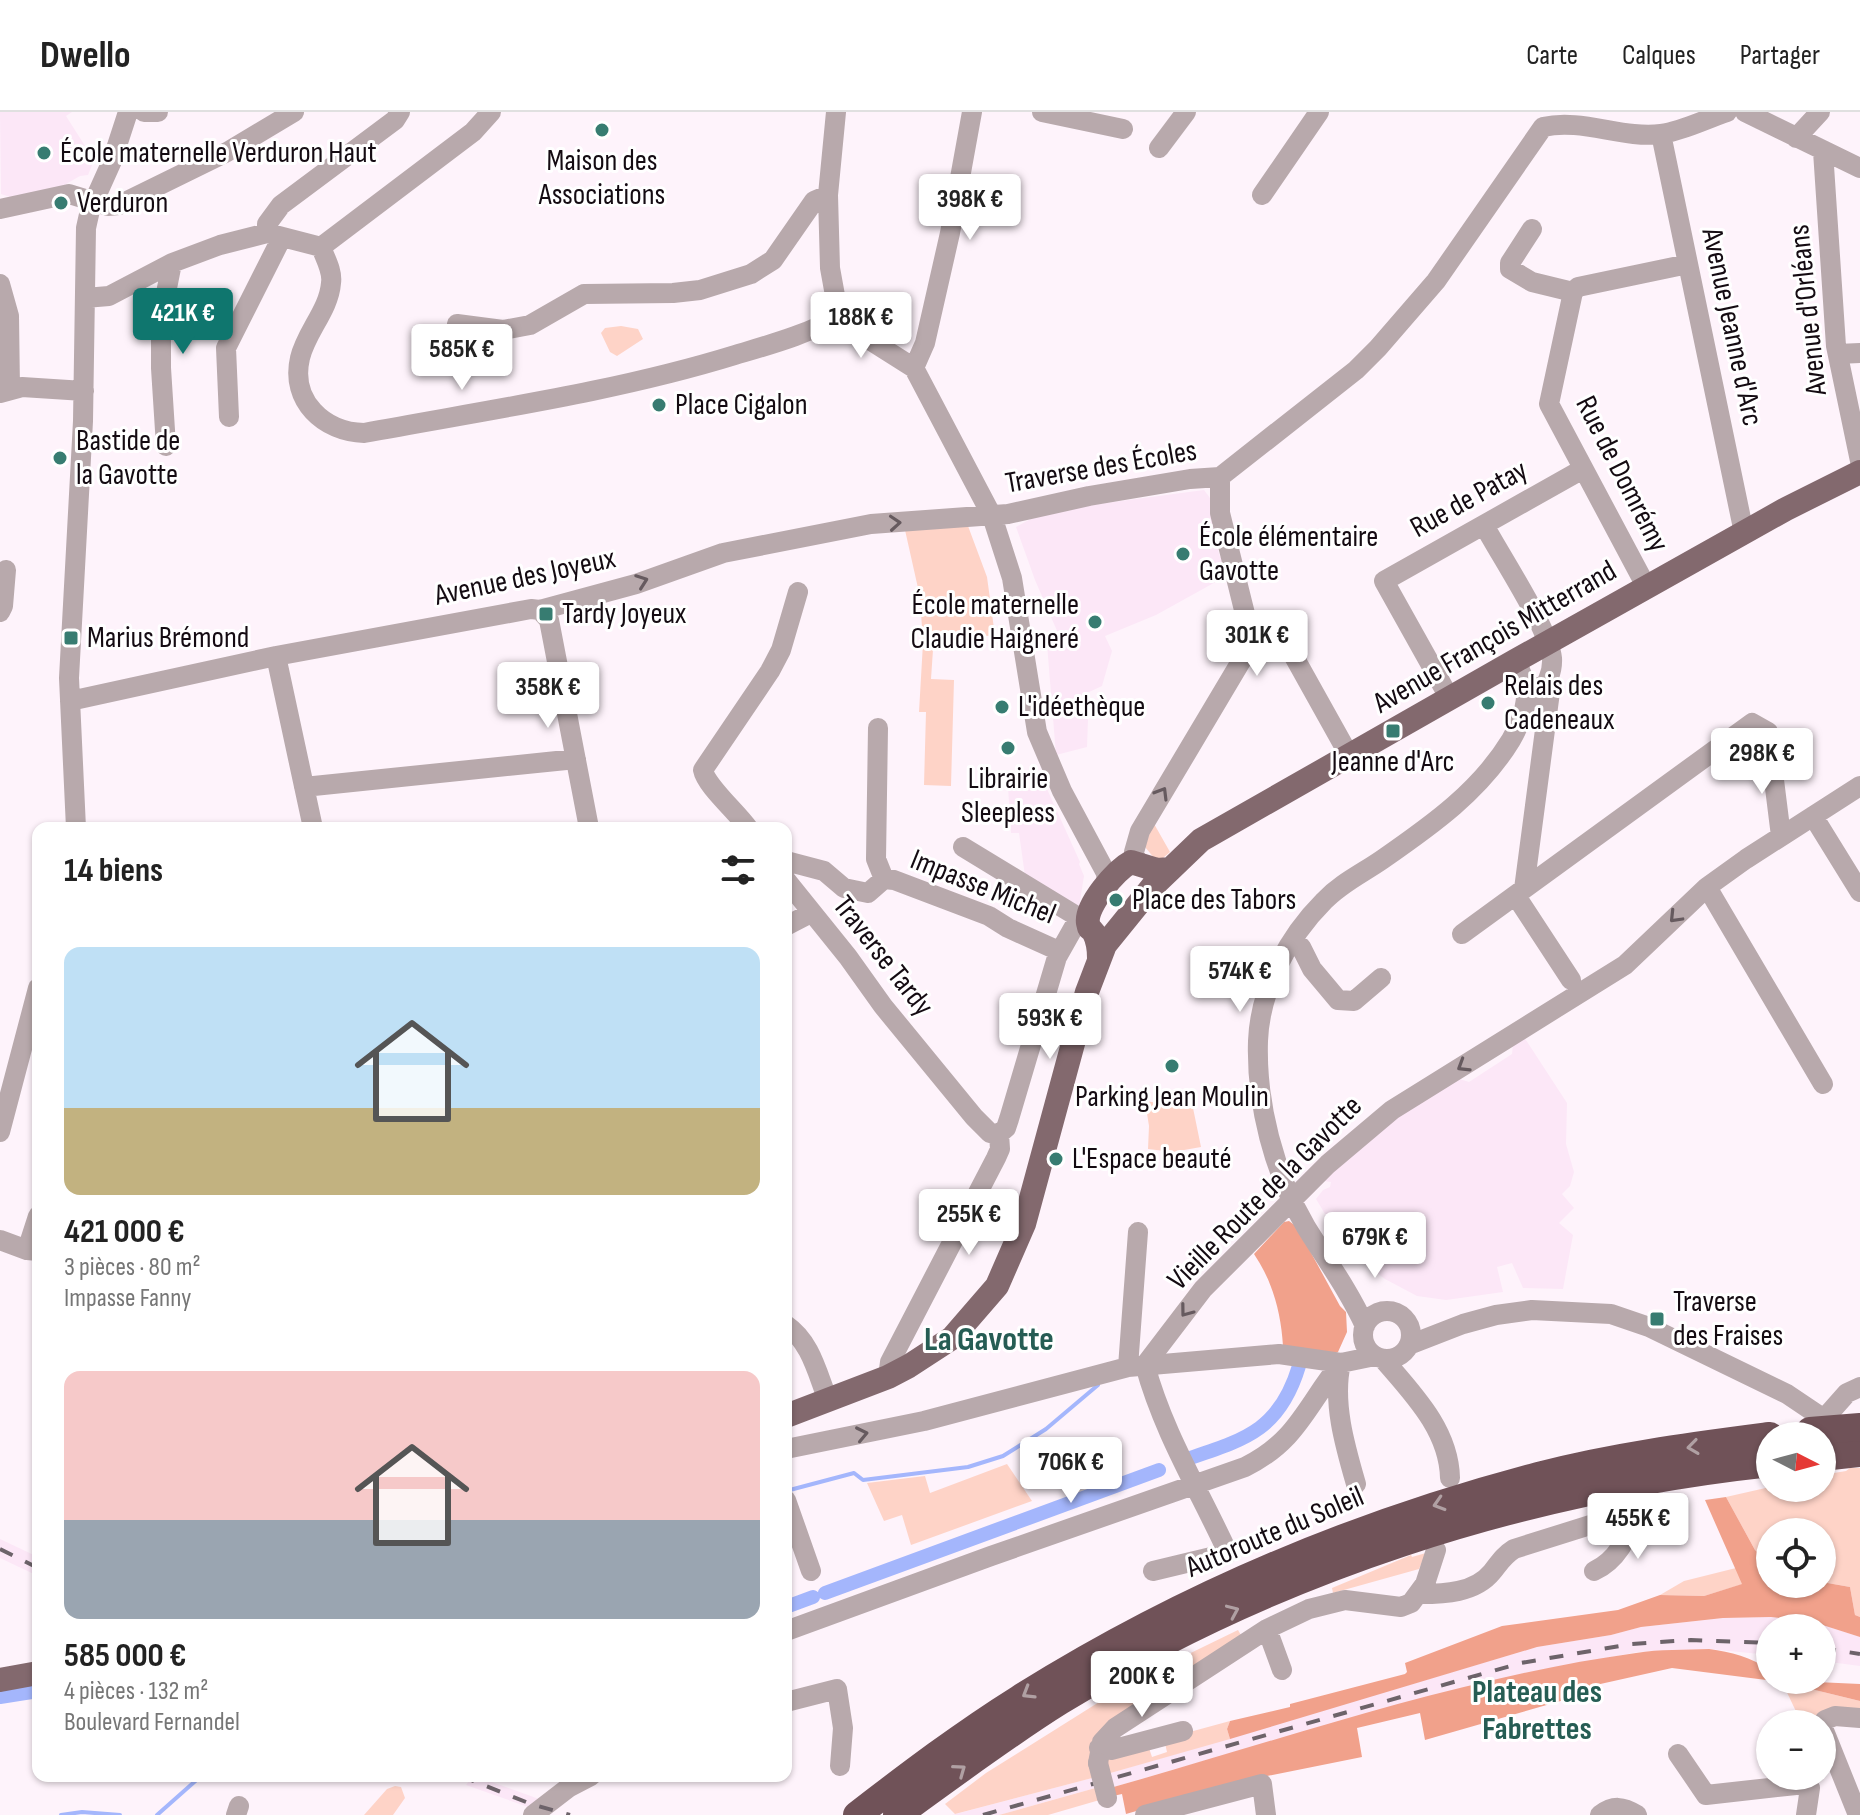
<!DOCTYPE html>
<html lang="fr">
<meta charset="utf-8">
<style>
:root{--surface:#fff;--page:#f2f2f2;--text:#222;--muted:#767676;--line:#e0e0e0;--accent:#0f766e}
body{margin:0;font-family:"Sofia Sans Condensed",sans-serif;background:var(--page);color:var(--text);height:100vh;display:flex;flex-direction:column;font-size:30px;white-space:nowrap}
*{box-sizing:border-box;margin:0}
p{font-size:26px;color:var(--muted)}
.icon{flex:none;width:44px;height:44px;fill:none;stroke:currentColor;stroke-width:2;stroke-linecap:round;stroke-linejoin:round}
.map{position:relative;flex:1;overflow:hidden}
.side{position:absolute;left:32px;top:710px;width:760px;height:960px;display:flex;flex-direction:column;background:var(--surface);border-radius:16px;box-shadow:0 2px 6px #0004}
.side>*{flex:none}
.needle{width:52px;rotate:96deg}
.fabs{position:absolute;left:1756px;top:1310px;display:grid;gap:16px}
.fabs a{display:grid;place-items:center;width:80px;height:80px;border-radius:50%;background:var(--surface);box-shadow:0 2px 6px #0004;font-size:40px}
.price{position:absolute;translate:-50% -68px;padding:0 18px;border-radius:8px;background:#fff;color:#222;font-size:26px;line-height:52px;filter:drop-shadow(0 2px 4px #0008)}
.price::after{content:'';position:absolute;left:50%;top:48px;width:24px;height:18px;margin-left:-12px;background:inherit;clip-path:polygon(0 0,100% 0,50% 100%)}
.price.on{background:var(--accent);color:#fff}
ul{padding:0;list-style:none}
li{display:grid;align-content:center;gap:16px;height:424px;padding:0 32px}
li span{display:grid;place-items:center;height:248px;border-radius:16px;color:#555}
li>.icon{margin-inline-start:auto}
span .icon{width:144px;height:144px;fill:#fffc;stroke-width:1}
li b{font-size:34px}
h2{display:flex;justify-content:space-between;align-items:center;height:96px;padding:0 32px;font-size:34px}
header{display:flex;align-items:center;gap:48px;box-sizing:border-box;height:112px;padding:0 40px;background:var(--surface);border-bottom:2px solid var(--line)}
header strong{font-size:38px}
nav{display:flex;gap:44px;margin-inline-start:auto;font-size:28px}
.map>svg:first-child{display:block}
.built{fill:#fce7f7}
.green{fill:#fed3c7}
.forest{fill:#f1a18b}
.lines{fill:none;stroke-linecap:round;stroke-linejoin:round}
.stream{stroke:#a4b6fc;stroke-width:4}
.canal{stroke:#a4b6fc;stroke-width:14}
.minor{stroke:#b8a9ac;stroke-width:20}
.major{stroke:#83696e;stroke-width:24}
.highway{stroke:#705258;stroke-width:28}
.rail{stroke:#6d636a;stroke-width:4;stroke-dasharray:14 14;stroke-linecap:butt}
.minor-bridge{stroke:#b8a9ac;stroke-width:20}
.highway-bridge{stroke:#705258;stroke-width:28}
.oneway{stroke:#665a5f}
.oneway2{stroke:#b0a0a3}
.poi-dot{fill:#377c71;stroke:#fff;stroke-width:3}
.labels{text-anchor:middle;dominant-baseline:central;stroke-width:6;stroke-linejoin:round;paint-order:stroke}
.poi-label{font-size:30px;fill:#140b12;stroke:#fff;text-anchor:start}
.street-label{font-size:30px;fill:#140b12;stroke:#fff}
.neighbourhood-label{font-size:32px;font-weight:bold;fill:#265d54;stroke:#fff}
.quarter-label{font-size:34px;font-weight:bold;fill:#265d54;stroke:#fff}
</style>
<header>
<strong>Dwello</strong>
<nav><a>Carte</a><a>Calques</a><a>Partager</a></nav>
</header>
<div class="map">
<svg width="1860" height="1703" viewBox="0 0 1860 1703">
<rect width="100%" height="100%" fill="#fef3fb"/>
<path class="built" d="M0,0H72L66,4L94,48L88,63L80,64L59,76L13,86L1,82Z
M1204,378L1210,386L1223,433L1218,438L1220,445L1227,446L1230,462L1156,503L1105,524L1112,539L1102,574L1089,580L1087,635L1056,643L1047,532L1061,528L1035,468L1016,415L1045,399Z
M1008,675L1047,677L1080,750L1079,752L1084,764L1079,795L1026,771L1019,721H1011Z
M1524,925L1567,991L1566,1032L1574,1060L1570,1074L1562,1082L1574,1096L1559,1111L1573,1123L1563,1177L1523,1176L1512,1151L1497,1155L1503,1180L1446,1188L1417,1184L1385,1167L1348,1140L1316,1087L1323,1078L1330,1075L1331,1070L1324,1069L1328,1062L1407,998L1456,966L1469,970L1512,942L1513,932Z
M0,1427L38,1445V1464L0,1446Z
M1771,1505L1810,1509L1860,1525V1554L1822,1549V1516H1770V1543L1709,1537L1638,1540L1525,1561L1370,1601L1110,1676L1107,1662L1537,1535L1611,1523L1641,1515L1723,1506Z
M473,1664H475L539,1687L528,1695L466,1673Z
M1096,1665L1099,1675L999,1703H952Z"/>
<path class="green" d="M621,214L638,217L643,227L617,244L610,240L601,221L605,216Z
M968,414L987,465L995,524L934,523L931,567L954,568L951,674L924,673L926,600H919L923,531L920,485L905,418Z
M1153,710L1170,740L1163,746L1155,747L1145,735Z
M1145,989L1193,996L1201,1035L1173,1040L1148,1037L1149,1014Z
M1007,1352L1032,1389L911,1433L902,1403L884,1409L867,1371L925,1364L930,1381Z
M1850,1356H1860V1505L1855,1503L1850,1475L1822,1470V1420H1770V1452L1755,1438L1726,1385L1770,1375L1822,1376V1363L1846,1359Z
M1426,1441L1419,1457L1333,1481L1332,1476L1411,1443L1412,1445Z
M1736,1456L1743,1472L1704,1484L1660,1483L1684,1469Z
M1238,1518L1242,1525L1113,1607L1096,1665L955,1702L945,1692L986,1661L1131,1570Z
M1782,1570L1860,1589V1600L1821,1612H1802Z
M1230,1609L1227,1617L1230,1627L1107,1662L1105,1645L1149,1636L1152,1645L1167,1640L1164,1627Z
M395,1674L401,1675L405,1686L393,1703H364L387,1677Z
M1099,1675L1103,1687L1048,1703H999Z"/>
<path class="forest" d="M1289,1109L1297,1115L1340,1194L1346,1200L1347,1220L1338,1240L1333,1242L1283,1234C1281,1201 1273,1170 1254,1142L1284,1110Z
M1726,1385L1755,1438L1770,1452V1472H1822V1470L1850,1475L1855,1503L1860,1505V1525L1810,1509L1771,1505L1723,1506L1641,1515L1611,1523L1537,1535L1230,1627L1227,1617L1230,1609L1290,1595V1592L1405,1562L1407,1560L1405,1551L1502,1514L1618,1498L1660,1483L1704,1484L1742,1472L1705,1388Z
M1709,1537C1731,1540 1751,1545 1770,1558V1568L1860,1572V1589L1782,1570L1672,1556L1569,1579L1571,1586L1425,1628L1420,1601L1357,1616L1362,1645L1237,1670L1126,1702L1122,1682L1113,1684L1110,1676C1281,1628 1460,1565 1636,1541C1660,1537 1685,1538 1709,1537Z"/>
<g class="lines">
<path class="stream" d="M786,1379L854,1361L863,1368L968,1355L1003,1344L1046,1317L1098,1273
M61,1703L82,1700L120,1703
M157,1703L201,1664"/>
<path class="canal" d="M1190,1346C1247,1327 1280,1317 1299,1254
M825,1481L1159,1358
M786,1495L813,1485
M0,1585L38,1579"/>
<path class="minor" d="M144,0H158
M836,0L828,83L830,156L836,189L853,215L865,225L914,256L992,404L1012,466L1037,620L1062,679L1106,761L1107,773
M1042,0L1123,17
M1745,0L1860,56
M1661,22L1744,421
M1796,26L1820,0
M1159,36L1186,0
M1823,39L1836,234L1860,349
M1262,83L1319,0
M0,97L69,82L108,94L119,93L227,40L294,0
M1532,117L1510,151V157L1532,170L1573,180
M267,121V112L281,93L395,8L400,0
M321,135L473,20L491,0
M0,172L9,204L10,277
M1573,180L1549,292L1647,476
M1573,180L1578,175L1688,152
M85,186L109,184L172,151L220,133L267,121L321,135C325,146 333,159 331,171C329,198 306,220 300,246C290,289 324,320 364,321C487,298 615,280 735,243C772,232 809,222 843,202
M457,212L503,218L530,213L584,182L673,181L700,178L751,162L773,148L814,89L828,83
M1838,242L1860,241
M914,256L925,231L950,121L972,0
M0,281L22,275L84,279
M229,305L226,236L282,125
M166,334L161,256V206L172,151
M1220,365L1356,258L1378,236L1436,169L1543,15C1582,6 1622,27 1661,22C1683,19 1706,7 1727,0
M1484,413C1500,443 1549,517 1552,546C1553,560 1546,574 1538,585
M540,498L549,508L589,716
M0,500L3,494L6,458
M276,544L313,716
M1243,546C1260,540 1276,531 1292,541L1350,645
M1450,587L1384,469L1583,357
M70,589L276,544L531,497L540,498L636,472L723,441L871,412L1008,402L1089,384L1190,367L1220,365
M878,616L876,747L884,767
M304,675L576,647
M1813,704L1860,780
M76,716L69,566L83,309L86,116L90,98L112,49L128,0
M748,716C737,700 706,674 703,658L770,559L781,538L798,480
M963,735L1088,811
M786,749L824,759L844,776L868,781L884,767L894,768L989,804L1008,816L1059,839
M1137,751L1134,740L1140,719L1243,546L1248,514L1220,401V365
M786,768L848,845L883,894L974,1005L990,1021L999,1022
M1707,775L1823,972
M1524,777L1550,580L1546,575H1527
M1516,784L1571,868
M786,814L811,801
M1462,822L1752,611L1768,620L1781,724
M1301,835L1312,857L1338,888L1354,889L1381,866
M0,1020L38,876
M999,1022L1006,1016L1009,1007L1057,845L1079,806L1088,800
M0,1128L27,1138L38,1139
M27,1138L38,1104
M1363 1223a24 24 0 1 1 48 0a24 24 0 1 1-48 0Z
M786,1213C811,1230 817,1261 828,1288
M1365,1214C1348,1177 1327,1149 1306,1115C1274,1061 1256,992 1258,929C1260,877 1288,825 1324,789C1341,771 1363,761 1383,747C1432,713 1480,679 1511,628C1527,600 1533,577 1515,549
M1409,1233L1463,1212L1496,1203L1532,1198L1611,1202L1649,1215L1787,1282L1842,1319
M1383,1247C1413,1282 1449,1318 1450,1366
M1341,1251C1332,1290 1345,1334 1356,1372
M1145,1253L1203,1177L1328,1052L1392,998L1625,853L1707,775L1746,747L1860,674
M1145,1253C1163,1320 1199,1378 1228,1441L1153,1459
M1128,1255L1138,1120
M888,1265L890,1250L996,1046L1000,1037L999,1022
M1824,1307L1847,1281L1860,1275
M786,1337L924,1309L1128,1255L1279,1242L1341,1251L1375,1244
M786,1388L811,1459
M1594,1459C1616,1449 1629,1426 1634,1402
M1420,1482C1444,1482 1475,1481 1492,1460C1500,1450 1503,1444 1514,1437L1622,1403L1647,1401
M1267,1517L1282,1558
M786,1519L991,1444L1245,1355C1298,1329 1307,1292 1341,1251
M786,1590L837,1577L843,1616L840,1654
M1099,1636L1111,1638L1183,1619
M1678,1642L1706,1683L1805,1672L1810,1676L1806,1703
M1098,1651L1102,1630L1115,1616L1267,1517L1309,1497L1345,1488L1401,1495L1411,1491L1425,1472L1436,1438
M236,1703L239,1694
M533,1703L568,1676L591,1664
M1145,1703L1262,1672L1266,1703
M1600,1703C1613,1693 1623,1694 1637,1703
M1858,1703L1823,1616L1825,1608L1835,1604L1860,1606"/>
<path class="major" d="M1099,846C1099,838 1098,829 1094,821C1089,814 1090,820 1088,811C1085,794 1116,758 1131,750L1157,758L1171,757
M786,1304L888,1265L909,1254L952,1226L997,1174L1024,1112L1087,880L1105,833L1152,775L1201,728L1515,549L1786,397L1860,360
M0,1568L38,1561"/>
<path class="highway" d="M1822,1345L1860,1341
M857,1703C909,1663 963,1622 1019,1587C1180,1486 1355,1412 1538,1364C1614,1344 1693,1334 1770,1324
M897,1703C951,1664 1004,1624 1060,1589C1275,1457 1520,1378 1770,1351"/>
<path class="rail" d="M0,1437L38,1456
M1822,1536L1860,1542
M461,1664L531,1692L570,1703
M983,1703L1521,1551L1631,1532L1691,1528L1770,1531"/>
<path class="minor-bridge" d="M1098,1651L1107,1686"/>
<path class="highway-bridge" d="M1810,1319L1860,1315"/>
</g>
<defs><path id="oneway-chevron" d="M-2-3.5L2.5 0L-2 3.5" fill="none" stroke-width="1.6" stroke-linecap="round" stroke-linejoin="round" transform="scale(2)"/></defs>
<g class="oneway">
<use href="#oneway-chevron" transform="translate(895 411) rotate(-4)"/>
<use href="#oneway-chevron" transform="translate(642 469) rotate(-20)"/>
<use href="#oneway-chevron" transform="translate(1162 681) rotate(-59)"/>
<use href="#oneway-chevron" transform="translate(1675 805) rotate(134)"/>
<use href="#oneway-chevron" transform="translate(1463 954) rotate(148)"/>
<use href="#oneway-chevron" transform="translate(1186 1199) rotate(127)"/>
<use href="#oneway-chevron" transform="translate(862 1322) rotate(-12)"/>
</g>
<g class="oneway2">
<use href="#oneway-chevron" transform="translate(1693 1335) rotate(172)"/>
<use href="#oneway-chevron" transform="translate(1439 1392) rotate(163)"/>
<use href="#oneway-chevron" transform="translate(1233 1499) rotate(-24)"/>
<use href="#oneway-chevron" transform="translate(1028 1581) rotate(149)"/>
<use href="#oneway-chevron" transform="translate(960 1658) rotate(-36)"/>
</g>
<g class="poi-dot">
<circle cx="602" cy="18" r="8"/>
<circle cx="44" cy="41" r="8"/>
<circle cx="61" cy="91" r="8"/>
<circle cx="659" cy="293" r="8"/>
<circle cx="60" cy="346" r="8"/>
<circle cx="1183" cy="442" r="8"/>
<rect x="538" y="494" width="16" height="16" rx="4"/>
<circle cx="1095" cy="510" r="8"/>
<rect x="63" y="518" width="16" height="16" rx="4"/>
<circle cx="1488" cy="591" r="8"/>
<circle cx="1002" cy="595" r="8"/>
<rect x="1385" y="611" width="16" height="16" rx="4"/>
<circle cx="1008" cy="636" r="8"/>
<circle cx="1116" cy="788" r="8"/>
<circle cx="1172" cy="954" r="8"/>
<circle cx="1056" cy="1047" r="8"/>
<rect x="1649" y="1199" width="16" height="16" rx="4"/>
</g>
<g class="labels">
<g class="poi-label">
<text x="60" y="41">École maternelle Verduron Haut</text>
<text x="602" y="49" text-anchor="middle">Maison des<tspan x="602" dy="34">Associations</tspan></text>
<text x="77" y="91">Verduron</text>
<text x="675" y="293">Place Cigalon</text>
<text x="76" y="329">Bastide de<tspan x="76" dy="34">la Gavotte</tspan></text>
<text x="1199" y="425">École élémentaire<tspan x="1199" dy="34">Gavotte</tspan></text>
<text x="1079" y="493" text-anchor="end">École maternelle<tspan x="1079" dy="34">Claudie Haigneré</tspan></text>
<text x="562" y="502">Tardy Joyeux</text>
<text x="87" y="526">Marius Brémond</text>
<text x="1504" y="574">Relais des<tspan x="1504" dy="34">Cadeneaux</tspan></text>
<text x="1018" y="595">L'idéethèque</text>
<text x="1393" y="650" text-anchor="middle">Jeanne d'Arc</text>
<text x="1008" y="667" text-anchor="middle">Librairie<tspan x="1008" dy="34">Sleepless</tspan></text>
<text x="1132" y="788">Place des Tabors</text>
<text x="1172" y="985" text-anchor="middle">Parking Jean Moulin</text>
<text x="1072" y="1047">L'Espace beauté</text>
<text x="1673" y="1190">Traverse<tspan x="1673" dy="34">des Fraises</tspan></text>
</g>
<g class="street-label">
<text transform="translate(1808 198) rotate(-96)">Avenue d'Orléans</text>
<text transform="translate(1732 215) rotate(78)">Avenue Jeanne d'Arc</text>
<text transform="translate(1101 355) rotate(-10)">Traverse des Écoles</text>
<text transform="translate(1622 362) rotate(63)">Rue de Domrémy</text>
<text transform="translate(1469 387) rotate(-29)">Rue de Patay</text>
<text transform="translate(525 465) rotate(-12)">Avenue des Joyeux</text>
<text transform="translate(1495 525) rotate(-30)">Avenue François Mitterrand</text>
<text transform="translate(983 775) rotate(22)">Impasse Michel</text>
<text transform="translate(883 844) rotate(52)">Traverse Tardy</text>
<text transform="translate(1265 1081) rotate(-45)">Vieille Route de la Gavotte</text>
<text transform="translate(1275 1420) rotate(-23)">Autoroute du Soleil</text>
</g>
<g class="neighbourhood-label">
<text x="1537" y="1580">Plateau des<tspan x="1537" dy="37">Fabrettes</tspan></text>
</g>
<g class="quarter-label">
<text x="989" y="1227">La Gavotte</text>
</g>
</g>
</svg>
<div class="fabs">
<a><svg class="needle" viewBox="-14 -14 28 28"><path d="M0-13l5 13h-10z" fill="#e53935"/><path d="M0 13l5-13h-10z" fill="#767676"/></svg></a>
<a><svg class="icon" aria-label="locate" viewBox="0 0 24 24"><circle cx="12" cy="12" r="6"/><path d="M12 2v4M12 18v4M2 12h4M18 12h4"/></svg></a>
<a>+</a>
<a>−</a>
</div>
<b class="price" style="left:970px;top:130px">398K €</b>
<b class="price on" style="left:183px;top:244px">421K €</b>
<b class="price" style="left:861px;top:248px">188K €</b>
<b class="price" style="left:462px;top:280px">585K €</b>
<b class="price" style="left:1257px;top:566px">301K €</b>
<b class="price" style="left:548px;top:618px">358K €</b>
<b class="price" style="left:1762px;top:684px">298K €</b>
<b class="price" style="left:1240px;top:902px">574K €</b>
<b class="price" style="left:1050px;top:949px">593K €</b>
<b class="price" style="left:969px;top:1145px">255K €</b>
<b class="price" style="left:1375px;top:1168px">679K €</b>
<b class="price" style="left:1071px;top:1393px">706K €</b>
<b class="price" style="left:1638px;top:1449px">455K €</b>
<b class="price" style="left:1142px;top:1607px">200K €</b>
<section class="side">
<h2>14 biens<svg class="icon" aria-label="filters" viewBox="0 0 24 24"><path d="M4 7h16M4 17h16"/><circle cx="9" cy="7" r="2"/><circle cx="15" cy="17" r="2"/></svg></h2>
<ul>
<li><span style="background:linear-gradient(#bfe0f5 65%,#c2b280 0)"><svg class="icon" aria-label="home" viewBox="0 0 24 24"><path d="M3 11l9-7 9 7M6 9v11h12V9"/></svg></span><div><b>421 000 €</b><p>3 pièces · 80 m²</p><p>Impasse Fanny</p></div></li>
<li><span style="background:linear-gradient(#f6c9c9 60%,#9aa5b1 0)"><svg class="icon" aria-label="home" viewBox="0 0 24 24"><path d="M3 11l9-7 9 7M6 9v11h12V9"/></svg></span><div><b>585 000 €</b><p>4 pièces · 132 m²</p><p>Boulevard Fernandel</p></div></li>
</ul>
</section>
</div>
